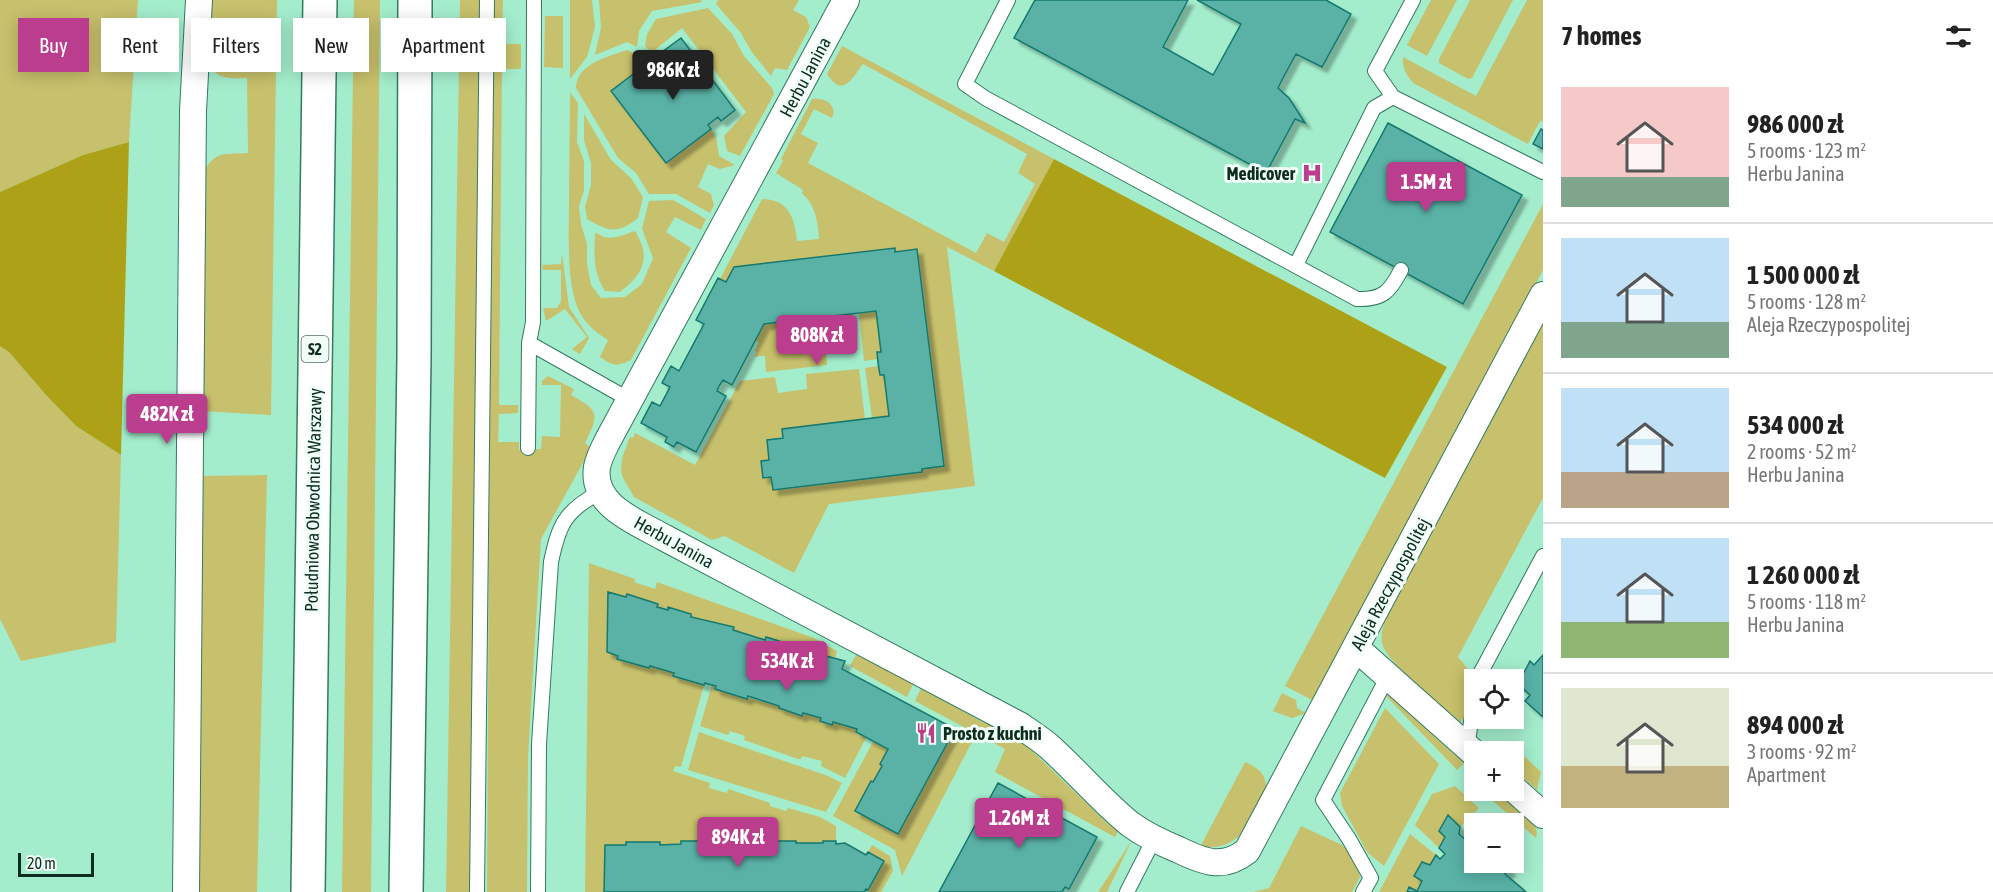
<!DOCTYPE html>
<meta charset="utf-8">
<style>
:root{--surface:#fff;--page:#f2f2f2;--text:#222;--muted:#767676;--line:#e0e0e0;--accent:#bb3e8e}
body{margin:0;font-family:"Asap Condensed",sans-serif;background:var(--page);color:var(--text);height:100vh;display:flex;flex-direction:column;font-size:22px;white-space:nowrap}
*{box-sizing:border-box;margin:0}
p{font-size:20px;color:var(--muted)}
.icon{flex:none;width:33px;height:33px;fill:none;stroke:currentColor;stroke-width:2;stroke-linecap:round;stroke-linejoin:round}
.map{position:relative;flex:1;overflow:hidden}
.sheet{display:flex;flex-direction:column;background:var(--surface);width:450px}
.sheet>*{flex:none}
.guide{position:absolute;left:18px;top:18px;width:570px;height:54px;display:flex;gap:12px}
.controls{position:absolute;left:1464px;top:669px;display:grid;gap:12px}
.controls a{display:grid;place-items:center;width:60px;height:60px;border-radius:0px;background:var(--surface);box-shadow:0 3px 15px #0003;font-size:30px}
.scale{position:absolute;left:18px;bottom:15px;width:76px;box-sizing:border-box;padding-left:6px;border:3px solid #0e2d21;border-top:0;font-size:16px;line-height:21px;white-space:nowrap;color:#0e2d21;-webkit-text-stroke:4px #f1fff8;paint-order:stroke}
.price{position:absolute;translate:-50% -51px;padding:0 14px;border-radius:6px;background:var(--accent);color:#fff;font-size:20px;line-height:39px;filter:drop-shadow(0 2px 3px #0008)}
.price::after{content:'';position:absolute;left:50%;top:36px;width:18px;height:14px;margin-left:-9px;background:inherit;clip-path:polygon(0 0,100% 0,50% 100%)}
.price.on{background:#222;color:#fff}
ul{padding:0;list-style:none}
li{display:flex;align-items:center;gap:18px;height:150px;padding:0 18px}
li+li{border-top:2px solid var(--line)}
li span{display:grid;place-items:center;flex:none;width:168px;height:120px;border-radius:0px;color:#555}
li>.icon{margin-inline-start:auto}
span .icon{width:72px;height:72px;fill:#fffc;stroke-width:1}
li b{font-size:26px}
h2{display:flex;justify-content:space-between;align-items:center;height:72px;padding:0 18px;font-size:26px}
.chip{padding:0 21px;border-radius:0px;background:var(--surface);box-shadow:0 3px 15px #0003;font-size:21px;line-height:54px}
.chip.on{background:var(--accent);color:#fff}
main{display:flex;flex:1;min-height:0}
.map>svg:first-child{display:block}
.green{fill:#c7c06c}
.forest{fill:#ada217}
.building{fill:#5ab2a7;stroke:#13786e;stroke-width:1.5;filter:url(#shadow)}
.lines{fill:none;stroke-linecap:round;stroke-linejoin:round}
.service-casing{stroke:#327b5f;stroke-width:16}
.minor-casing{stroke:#327b5f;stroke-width:28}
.motorway-casing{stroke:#327b5f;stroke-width:36}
.service{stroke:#fff;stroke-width:14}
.minor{stroke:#fff;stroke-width:26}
.motorway{stroke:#fff;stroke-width:33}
.labels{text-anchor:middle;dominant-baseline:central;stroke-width:6;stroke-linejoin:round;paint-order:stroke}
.shield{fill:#f1fff8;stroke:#526c62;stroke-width:1.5}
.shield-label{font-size:16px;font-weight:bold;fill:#0e2d21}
.street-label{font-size:18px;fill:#0e2d21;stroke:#f1fff8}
.poi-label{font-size:18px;font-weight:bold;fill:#0e2d21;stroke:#f1fff8;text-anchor:end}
</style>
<main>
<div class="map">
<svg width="1543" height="892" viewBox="0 0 1543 892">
<defs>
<filter id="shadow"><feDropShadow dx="5.5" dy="5.5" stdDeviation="1.5" flood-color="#0004"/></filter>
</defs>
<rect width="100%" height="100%" fill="#a3edcc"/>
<path class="green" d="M0,0H138L129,142L83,155L0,192Z
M210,0H277L271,415L202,411L204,171C217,149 226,155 248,153L247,78C240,78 231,79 224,77C196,69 208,21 210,0Z
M354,0H380L371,892H342Z
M460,0H480L470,892H446Z
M492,0H503L502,44H521V69H502L499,405H518V413L499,414L498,442H519V450L541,449L542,436L560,437L561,385H542V381L548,376L574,389L571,395C600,411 599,414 585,443L591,448L541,539L528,757L527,892H487Z
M570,0H592L595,27L587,57L570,79Z
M599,0H701L702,2L652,11L639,31L637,47L627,42L595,55L601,28Z
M718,0H799L793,10L806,17L810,27L787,70L775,68L771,76L751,51L741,33L716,4Z
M1431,0H1457L1427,56L1407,45Z
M1470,0H1513L1472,78L1468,79L1439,63V59Z
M1527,0H1543V122L1540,121L1528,144L1413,83C1406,74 1402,68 1403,57L1476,96Z
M708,8L732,34L744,56L772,88L774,94L740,156L727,151L724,136L746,112L682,28L651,53L645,46L647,34L656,19Z
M545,16H563V68L544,67Z
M842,46L1054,159L994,271L897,221L947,247L975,486L829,504L794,573L725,536L712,540L634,497L623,478L621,471L622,458L630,437L633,438L635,433L695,465L740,381L775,377L778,393L807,389L806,374L859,369L865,419L767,440L769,460L761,462L763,478L771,477L773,490L922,472V469L944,466L917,249L895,252V248L734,267L726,282L720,279L762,199C789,199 795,219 797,241L819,239C818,221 815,205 802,193L803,190L776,173L783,161L781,159L812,99C824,97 838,104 832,118L814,109L801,134L818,143L808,163L976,253L987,233L1004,242L1035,184L1018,173L1027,154L863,64C852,78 843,99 827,74Z
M627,50L636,54V72L611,92L666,163L711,129L716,137L719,156L735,165L720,169L708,164L698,187L711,194L714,205L710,213L676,194H649L636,173L618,158L576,88C577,63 608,57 627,50Z
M570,92L578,103L577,142L584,161V191L579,206L581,224L587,244V264L591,285L601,298L625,297L642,284L653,258L642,229L649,201L673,200L706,219L701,230L675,217L666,232L691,248L631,360C615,367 614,366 600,357L608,340C595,332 586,324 579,311C566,284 569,232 569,202C569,165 570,129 570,92Z
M584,114L611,160L631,178L643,197L638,218C617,235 608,231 587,219L585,207L591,185V163L584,140Z
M1543,204V270L1312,700L1285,686Z
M635,231C652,258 643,274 620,292L605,291C593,273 594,254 595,233C598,233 601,236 604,237C613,240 626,234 635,231Z
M562,253L569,307L589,338L580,354L572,349L587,337L565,309L546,321L543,308H557L561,301V270H543L542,265L561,264Z
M876,311L881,352H877L878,359L864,361L859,312Z
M852,313L856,347L826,351L827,365L766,372L765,356L754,357L757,352L755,351L759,343L755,340L764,324Z
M1543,323V498L1458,657L1472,674C1466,689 1470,709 1461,722C1443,707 1386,663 1382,643C1380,631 1385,622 1389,611Z
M0,346L9,352L46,395L76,426L121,455L116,642L21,661L0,619Z
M879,366L880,375H884L889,416L872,419L865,368Z
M267,475L257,892H197L201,476Z
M589,563L635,579L634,582L655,589L657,582L814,638L837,651L835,659L822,655L821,657L788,647L789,644L765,640L733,630V627L691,617V614L669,607L668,610L657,607V604L627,594L626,597L608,592L607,652L618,656L617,659L649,668L650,666L674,673L673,676L704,685L681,767L675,766L673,771L710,783L709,788L727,793L728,789L770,803V806L786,811L788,808L820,817L836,826V841H823V843H796V841H774V844H757V841L734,844H704V841L660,845L659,842H627L626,845H605L604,892H585Z
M857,653L913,684L907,697L850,666Z
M712,685L716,686L715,689L779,706V708L802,715L803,713L821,718L820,721L832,725L833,722L857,729L856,732L866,738L845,778L821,766L822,761L802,756L801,759H798L744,740L745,736L730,731L728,735L700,726Z
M921,688L984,723L986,721L1028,747L1108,824L1118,831L1115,837L995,772L1005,749L915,701Z
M1282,693L1296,700L1297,708L1306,713L1292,718L1273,711Z
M1388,695L1464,763L1457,770L1386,696Z
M1385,708L1439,764L1384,866L1367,852L1342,806L1340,793Z
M955,729L973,740L902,876L895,850L833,816L873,742L888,749L880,764L882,766L873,782L871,781L855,811L898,834Z
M699,732L828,776L842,783L826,812L688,770Z
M1504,742H1509L1541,772L1537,790L1514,769V752L1495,751Z
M1245,762C1258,768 1266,773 1266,788C1249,821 1244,851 1200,847Z
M1455,786L1479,808L1460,827L1448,815L1439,831L1445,837L1439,848L1415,825L1432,794Z
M1481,791H1495L1535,825L1537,834L1536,838Z
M1301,826L1342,845L1354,859L1360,877L1352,892H1253L1269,888Z
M1410,834L1436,855L1430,865L1422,862L1415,876L1422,881L1417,891L1409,887L1407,892H1379Z
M1132,840L1107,892H1098Z
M872,845L890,856L893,871L881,892H869L868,890L884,861L868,852Z"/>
<path class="forest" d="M129,142L121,455L76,426L46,395L9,352L0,346V192L83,155Z
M1054,159L1447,367L1385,478L994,271Z"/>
<path class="building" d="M1035,0H1188L1163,47L1213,75L1241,24L1197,0H1326L1351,14L1322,67L1296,54L1283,78L1278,88L1289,98L1305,123L1295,119L1266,173L1014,38Z
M681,38L735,110L721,121L718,117L708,125L711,129L666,163L611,91L636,72L640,78L651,71L659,64L654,58Z
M1388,123L1522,195L1463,304L1330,232Z
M1541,129L1543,130V149L1533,144Z
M895,248V252L917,249L944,466L922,469V472L773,490L771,477L763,478L761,461L769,460L767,440L783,438L782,429L889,416L884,375H880L878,363L877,352H881L876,311L764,324L732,385L723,380L719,386L717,391L726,396L696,452L677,442L674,447L665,442L667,437L641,423L652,402L660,406L670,387L662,383L671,366L679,371L704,324L696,320L718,278L726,282L734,267Z
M608,592L626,597L627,594L658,604L657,607L668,610V607L691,614V617L734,627L733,630L765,640L766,637L789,644L788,647L821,657L822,655L845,661L842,669L955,729L898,834L855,811L871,781L873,782L882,766L880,764L888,749L856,732L857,729L833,722L832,725L820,721L821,718L803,713L802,716L779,708V706L748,696L747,699L715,689L716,686L708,684L705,683L704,685L673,676L674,673L650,666L649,668L617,659L618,656L607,652Z
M1543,655V717L1525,701L1530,695L1518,684L1530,661L1534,665Z
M998,783L1097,837L1069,889L1065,887L1062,892H939Z
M1448,815L1460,827L1459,834L1467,841L1472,835L1474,838V862H1502L1510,870L1505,874L1526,892H1407L1409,887L1417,891L1422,881L1414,876L1422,862L1430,865L1436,855L1440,859L1445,854L1439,848L1445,837L1439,831Z
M681,841H704V844H734V841H757V844H774V841H796V843H823V841H836V844L845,843L866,855L868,852L884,861L868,890L866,889L864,892H604L605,845H626V842H660V845L681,844Z"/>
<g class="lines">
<g class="service-casing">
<path id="service" d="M1008,0L965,84L985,98L1357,299C1382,300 1390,292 1401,270
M1393,97L1543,172
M1296,265L1374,108L1393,97L1375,71L1413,0
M529,343L630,400
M528,448L529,343L533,322L534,0
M1479,680L1481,672L1543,556
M1467,747L1474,703
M477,892L487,0
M538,892L539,744L551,562C559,524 565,511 600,492
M1127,892L1154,839
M1363,892L1371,878L1349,839L1323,800L1388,676"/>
</g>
<g class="minor-casing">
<path id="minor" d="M846,0L608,440C604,448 599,457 597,467C591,506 637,522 665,538L1021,726C1032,734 1044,741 1054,751C1080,775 1103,802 1130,824C1145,835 1162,843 1179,850C1204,862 1223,870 1247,851L1543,295
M1356,648L1474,753
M1514,789L1543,815
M186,892L193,111L199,0"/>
</g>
<g class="motorway-casing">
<path id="motorway" d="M308,892L320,0
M406,892L414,358L415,0"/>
</g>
<use href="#service" class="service"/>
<use href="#minor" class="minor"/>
<use href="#motorway" class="motorway"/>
</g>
<defs>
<g id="hospital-bare" transform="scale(1.62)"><path d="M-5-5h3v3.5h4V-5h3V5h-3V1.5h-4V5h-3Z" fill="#bb3e8e" stroke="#f1fff8" stroke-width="2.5" paint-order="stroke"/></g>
<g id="restaurant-bare" transform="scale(1.62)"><path d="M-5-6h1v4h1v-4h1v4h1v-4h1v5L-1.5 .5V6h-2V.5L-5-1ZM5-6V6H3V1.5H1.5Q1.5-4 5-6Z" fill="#bb3e8e" stroke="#f1fff8" stroke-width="2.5" paint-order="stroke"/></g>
</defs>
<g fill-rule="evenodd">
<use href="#hospital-bare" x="1312" y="173"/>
<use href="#restaurant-bare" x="926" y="733"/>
</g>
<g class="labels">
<rect class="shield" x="301.5" y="336" width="27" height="26" rx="4.5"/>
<g class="shield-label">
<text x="315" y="349">S2</text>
</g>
<g class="street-label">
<text transform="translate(805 77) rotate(-62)">Herbu Janina</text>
<text transform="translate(313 500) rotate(-89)">Południowa Obwodnica Warszawy</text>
<text transform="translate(674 542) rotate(29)">Herbu Janina</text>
<text transform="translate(1390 584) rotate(-62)">Aleja Rzeczypospolitej</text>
</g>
<g class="poi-label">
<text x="1295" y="173">Medicover</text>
<text x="943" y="733" text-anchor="start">Prosto z kuchni</text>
</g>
</g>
</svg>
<div class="controls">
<a><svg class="icon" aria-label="locate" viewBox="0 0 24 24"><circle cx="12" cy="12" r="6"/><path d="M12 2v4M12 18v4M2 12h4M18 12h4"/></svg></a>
<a>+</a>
<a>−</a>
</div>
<div class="scale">20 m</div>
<b class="price on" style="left:673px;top:101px">986K zł</b>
<b class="price" style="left:1426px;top:213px">1.5M zł</b>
<b class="price" style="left:817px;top:366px">808K zł</b>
<b class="price" style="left:167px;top:445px">482K zł</b>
<b class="price" style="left:787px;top:692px">534K zł</b>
<b class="price" style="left:1019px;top:849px">1.26M zł</b>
<b class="price" style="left:738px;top:868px">894K zł</b>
<div class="guide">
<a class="chip on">Buy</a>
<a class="chip">Rent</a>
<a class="chip">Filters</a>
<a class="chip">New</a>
<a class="chip">Apartment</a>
</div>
</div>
<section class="sheet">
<h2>7 homes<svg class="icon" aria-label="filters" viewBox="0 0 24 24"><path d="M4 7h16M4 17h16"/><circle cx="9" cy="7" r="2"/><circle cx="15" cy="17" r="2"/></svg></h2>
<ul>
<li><span style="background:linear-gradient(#f6c9c9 75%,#7fa58c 0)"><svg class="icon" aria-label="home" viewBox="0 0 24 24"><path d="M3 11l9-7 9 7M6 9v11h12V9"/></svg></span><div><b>986 000 zł</b><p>5 rooms · 123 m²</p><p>Herbu Janina</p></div></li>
<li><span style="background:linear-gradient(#bfe0f5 70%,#7fa58c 0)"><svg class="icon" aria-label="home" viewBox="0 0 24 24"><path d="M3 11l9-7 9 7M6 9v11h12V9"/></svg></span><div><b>1 500 000 zł</b><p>5 rooms · 128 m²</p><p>Aleja Rzeczypospolitej</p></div></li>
<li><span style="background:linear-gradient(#bfe0f5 70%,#b9a48a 0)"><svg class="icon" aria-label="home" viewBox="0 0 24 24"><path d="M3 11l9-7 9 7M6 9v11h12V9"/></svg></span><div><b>534 000 zł</b><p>2 rooms · 52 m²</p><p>Herbu Janina</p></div></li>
<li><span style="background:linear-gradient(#bfe0f5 70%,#8fb573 0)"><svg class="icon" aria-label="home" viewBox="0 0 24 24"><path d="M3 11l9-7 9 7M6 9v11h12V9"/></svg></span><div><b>1 260 000 zł</b><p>5 rooms · 118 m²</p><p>Herbu Janina</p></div></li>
<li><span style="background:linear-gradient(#dfe7d0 65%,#c2b280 0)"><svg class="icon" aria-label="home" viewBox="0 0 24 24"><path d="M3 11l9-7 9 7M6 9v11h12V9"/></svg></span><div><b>894 000 zł</b><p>3 rooms · 92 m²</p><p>Apartment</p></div></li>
</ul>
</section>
</main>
